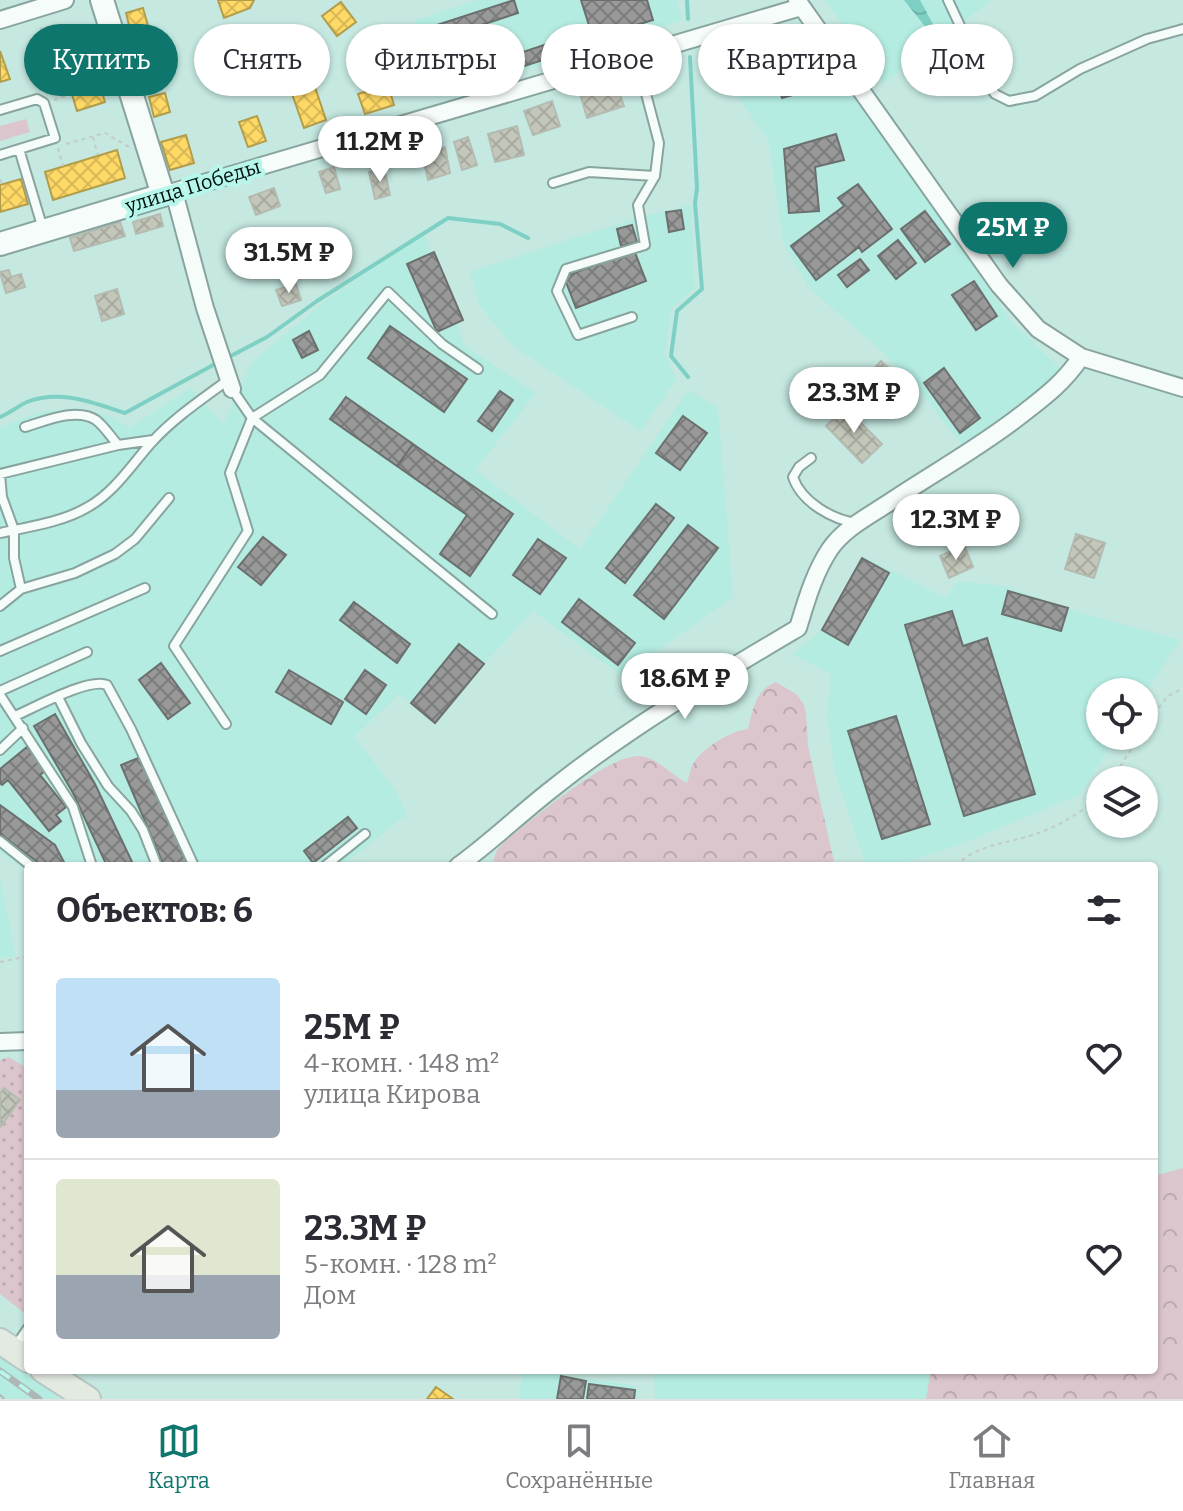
<!DOCTYPE html>
<html lang="ru">
<meta charset="utf-8">
<style>
:root{--surface:#fff;--page:#f2f2f3;--text:#2b2b33;--muted:#7c7c81;--line:#e1e1e2;--accent:#0f766e}
body{margin:0;font-family:Bitter,serif;background:var(--page);color:var(--text);height:100vh;display:flex;flex-direction:column;font-size:30px;white-space:nowrap}
*{box-sizing:border-box;margin:0}
p{font-size:26px;color:var(--muted)}
.icon{flex:none;width:44px;height:44px;fill:none;stroke:currentColor;stroke-width:2;stroke-linecap:round;stroke-linejoin:round}
.map{position:relative;flex:1;overflow:hidden}
.sheet{position:absolute;left:24px;top:862px;width:1134px;height:512px;display:flex;flex-direction:column;background:var(--surface);border-radius:8px;box-shadow:0 2px 6px #0004}
.sheet>*{flex:none}
.guide{position:absolute;left:24px;top:24px;width:1136px;height:72px;display:flex;gap:16px}
.tools{position:absolute;left:1086px;top:678px;display:grid;gap:16px}
.tools a{display:grid;place-items:center;width:72px;height:72px;border-radius:50%;background:var(--surface);box-shadow:0 2px 6px #0004;font-size:40px}
.price{position:absolute;translate:-50% -68px;padding:0 18px;border-radius:28px;background:#fff;color:#222;font-size:26px;line-height:52px;filter:drop-shadow(0 2px 4px #0008)}
.price::after{content:'';position:absolute;left:50%;top:48px;width:24px;height:18px;margin-left:-12px;background:inherit;clip-path:polygon(0 0,100% 0,50% 100%)}
.price.on{background:var(--accent);color:#fff}
ul{padding:0;list-style:none}
li{display:flex;align-items:center;gap:24px;height:200px;padding:0 32px}
li+li{border-top:2px solid var(--line)}
li span{display:grid;place-items:center;flex:none;width:224px;height:160px;border-radius:8px;color:#555}
li>.icon{margin-inline-start:auto}
span .icon{width:96px;height:96px;fill:#fffc;stroke-width:1}
li b{font-size:34px}
h2{display:flex;justify-content:space-between;align-items:center;height:96px;padding:0 32px;font-size:34px}
.pill{padding:0 28px;border-radius:36px;background:var(--surface);box-shadow:0 2px 6px #0004;font-size:28px;line-height:72px}
.pill.on{background:var(--accent);color:#fff}
.tabs{display:flex;justify-content:space-around;align-items:center;height:112px;border-top:2px solid var(--line);background:var(--surface);font-size:22px;color:var(--muted)}
.tabs a{display:grid;justify-items:center;gap:4px}
.tabs .on{color:var(--accent)}
.map>svg:first-child{display:block}
.built{fill:#b4ece2}
.grass{fill:url(#grass-dots)}
.forest{fill:url(#forest-crowns)}
.park{fill:#dcc6cd}
.water{fill:url(#water-waves)}
.homes{fill:url(#homes-cross-hatch);stroke:#b29d4b;stroke-width:2}
.industry{fill:url(#industry-cross-hatch);stroke:#6b706f;stroke-width:2}
.lines{fill:none;stroke-linecap:round;stroke-linejoin:round}
.stream{stroke:#7fd0c4;stroke-width:4}
.building{fill:url(#building-cross-hatch);stroke:#b4bcb2;stroke-width:2}
.lane-casing{stroke:#88a49e;stroke-width:12}
.street-casing{stroke:#88a49e;stroke-width:20}
.secondary-casing{stroke:#88a49e;stroke-width:26}
.primary-casing{stroke:#b7c7c4;stroke-width:28}
.path{stroke:#c2cbc9;stroke-width:2;stroke-dasharray:4 4;stroke-linecap:butt}
.lane{stroke:#f6fcfa;stroke-width:8}
.street{stroke:#f6fcfa;stroke-width:16}
.secondary{stroke:#f6fcfa;stroke-width:22}
.primary{stroke:#e3eae2;stroke-width:24}
.rail-casing{stroke:#aeb7b5;stroke-width:7}
.rail{stroke:#b7f6ea;stroke-width:4;stroke-dasharray:12;stroke-linecap:butt}
.labels{text-anchor:middle;dominant-baseline:central;stroke-width:8;stroke-linejoin:round;paint-order:stroke}
.street-label{font-size:20px;fill:#00100d;stroke:#b7f6ea}
</style>
<div class="map">
<svg width="1183" height="1399" viewBox="0 0 1183 1399">
<defs>
<pattern id="grass-dots" width="8" height="8" patternUnits="userSpaceOnUse" patternTransform="scale(2)"><rect width="8" height="8" fill="#dcc6cd"/><path d="M2 2h.1M6 6h.1" fill="none" stroke="#bba9af" stroke-width="1.8" stroke-linecap="round"/></pattern>
<pattern id="forest-crowns" width="20" height="18" patternUnits="userSpaceOnUse" patternTransform="scale(2)"><rect width="20" height="18" fill="#dcc6cd"/><path d="M2 6a3 3 0 1 1 6 0M12 15a3 3 0 1 1 6 0" fill="none" stroke="#bba9af"/></pattern>
<pattern id="water-waves" width="16" height="10" patternUnits="userSpaceOnUse" patternTransform="scale(2)"><rect width="16" height="10" fill="#7fd0c4"/><path d="M0 5q4-4 8 0t8 0" fill="none" stroke="#6cb2a7"/></pattern>
<pattern id="homes-cross-hatch" width="8" height="8" patternUnits="userSpaceOnUse" patternTransform="scale(2)"><rect width="8" height="8" fill="#ffd966"/><path d="M0 0l8 8M0 8l8-8" fill="none" stroke="#d9b957"/></pattern>
<pattern id="industry-cross-hatch" width="8" height="8" patternUnits="userSpaceOnUse" patternTransform="scale(2)"><rect width="8" height="8" fill="#999"/><path d="M0 0l8 8M0 8l8-8" fill="none" stroke="#7a7b7b"/></pattern>
<pattern id="building-cross-hatch" width="8" height="8" patternUnits="userSpaceOnUse" patternTransform="scale(2)"><rect width="8" height="8" fill="#c3c7ba"/><path d="M0 0l8 8M0 8l8-8" fill="none" stroke="#a6aa9f"/></pattern>
</defs>
<rect width="100%" height="100%" fill="#c5e8e1"/>
<path class="built" d="M477,0H677L682,20L439,97L414,21Z
M825,0H989L990,1L884,83Z
M800,23L933,206L1009,319L1063,371L1006,416L962,445L915,385L875,345L809,288L783,242L769,142L709,54Z
M691,205L695,288L671,309L665,353L676,380L641,431L512,345L480,306L470,272L633,219Z
M424,234L465,346L536,393L475,470L580,549L688,390L718,407L733,597L622,676L533,611L484,664L435,723L399,694L354,737L395,789L407,814L342,866H28V876L20,866L0,852V427L41,412L75,408L110,416L129,428L191,388L223,424L252,362L325,301Z
M862,556L945,598L958,581L1004,586L1082,613L1180,640L1144,695V692H1100V736H1117L1079,795L956,846L894,866H866L835,772L827,715L831,674L792,654L821,631Z
M0,878L16,956L0,958Z
M0,1357L55,1395L60,1399H0Z
M523,1370L636,1386L638,1399H519Z
M654,1370H931L926,1399H655Z"/>
<path class="grass" d="M9,1057L28,1069V1316L0,1294V1060Z"/>
<path class="forest" d="M776,682L796,694L803,703L806,713L808,746L835,866H497L493,861L497,850L505,841C530,822 615,747 645,757C660,761 673,776 687,783C689,777 690,769 693,764C701,749 732,730 748,729C753,710 755,690 776,682Z
M1183,1168V1399H926L931,1370H1154V1176Z"/>
<path class="park" d="M26,119L30,132L0,141V126Z"/>
<path class="water" d="M904,0H920L933,24V30L927,29Z"/>
<path class="homes" d="M218,0H254L250,8L224,18Z
M341,2L356,22L337,36L322,16Z
M143,8L151,37L133,41L126,13Z
M83,30L105,102L77,111L55,38Z
M0,51L10,79L0,82Z
M314,84L326,120L304,128L291,91Z
M388,85L394,105L365,114L358,94Z
M165,93L170,112L154,117L149,97Z
M257,116L266,141L248,147L239,122Z
M186,135L194,163L170,170L161,142Z
M117,150L125,178L53,200L45,172Z
M21,179L28,204L0,212V185Z
M436,1387L453,1399H427Z"/>
<path class="industry" d="M514,0L518,13L460,32L472,69L556,41L561,54L452,90L431,27Z
M581,0H647L653,20L593,38Z
M809,57L818,88L782,98L773,68Z
M836,134L844,160L815,167L819,211L789,213L784,149Z
M858,184L892,229L862,252L859,247L816,280L791,246L844,206L838,198Z
M681,210L684,229L669,232L666,212Z
M925,211L950,244L925,262L901,229Z
M632,225L637,242L621,246L617,229Z
M898,240L916,263L896,279L878,256Z
M634,250L646,281L576,308L564,277Z
M434,252L463,320L437,332L407,264Z
M860,259L869,270L847,287L838,275Z
M974,281L997,316L976,330L952,295Z
M390,326L467,379L444,412L368,358Z
M309,331L318,350L302,358L293,340Z
M944,368L980,418L960,433L924,383Z
M500,391L513,400L492,431L478,421Z
M346,397L413,444L397,466L330,419Z
M683,416L707,433L680,470L656,453Z
M413,444L513,514L470,576L440,554L467,515L397,466Z
M656,504L674,518L625,583L606,568Z
M688,525L718,548L664,619L634,595Z
M263,537L286,555L261,585L238,567Z
M538,539L566,558L540,594L513,575Z
M862,558L889,573L848,645L822,630Z
M1008,591L1068,608L1061,631L1002,614Z
M579,599L635,643L618,665L562,622Z
M354,602L410,644L397,663L340,620Z
M952,611L963,646L987,638L1035,794L964,816L905,625Z
M459,644L484,664L435,723L411,703Z
M161,663L190,703L168,719L139,680Z
M289,670L343,702L331,724L276,692Z
M365,670L386,685L366,714L345,699Z
M55,714L95,784L134,866H107L73,793L34,726Z
M896,716L930,824L882,839L848,731Z
M27,747L46,770L40,775L66,807L56,815L61,821L49,831L8,780L2,785L0,783V769Z
M143,756L190,866H164L121,765Z
M0,805L55,845L66,866H43L0,834Z
M348,817L357,828L313,863L304,851Z
M561,1376L586,1381L583,1399H557Z
M589,1384L635,1390L634,1399H587Z"/>
<g class="lines">
<path class="stream" d="M687,0L688,19
M229,357L267,337L317,301L448,218L500,224L528,238
M688,377L671,356L677,311L702,289L695,203L697,188L690,57
M0,417C10,413 18,406 27,402C61,389 93,403 125,413L215,364"/>
</g>
<path class="building" d="M617,86L624,106L587,118L581,97Z
M552,101L560,126L533,135L524,111Z
M517,126L524,155L495,162L488,134Z
M409,132L415,158L382,165L376,140Z
M468,137L477,165L462,170L454,142Z
M445,147L450,173L428,180L422,154Z
M334,167L340,189L326,193L319,172Z
M384,168L390,195L375,199L369,172Z
M274,188L280,206L256,215L249,197Z
M160,214L163,226L136,234L133,222Z
M120,222L125,236L74,251L70,238Z
M9,270L11,277L21,274L25,287L6,293L0,272Z
M296,284L301,300L282,306L276,290Z
M117,289L124,314L102,321L95,296Z
M881,361L899,378L871,408L853,390Z
M845,407L882,444L862,463L826,426Z
M1076,534L1105,543L1094,578L1065,569Z
M964,545L973,567L949,578L940,556Z
M4,1088L20,1100L0,1127V1093Z"/>
<g class="lines">
<g class="lane-casing">
<path id="lane" d="M948,0L984,77L995,94L1009,101L1035,96L1080,69L1147,39L1183,29
M0,110L37,99L44,103L55,138L0,155
M19,149L43,229
M553,183L589,172L655,176
M632,317L578,335L557,291L566,269L645,245L638,205L655,176L659,143L636,56
M478,369L442,344L388,292L320,375L252,418L492,614
M25,427C45,421 77,407 96,420C104,426 111,437 118,445
M811,458L799,467L793,477C801,502 833,520 857,523
M0,533C28,527 63,522 88,507C115,492 132,464 152,442C174,418 202,399 228,380
M21,589L14,558V530L2,497L0,474L118,445L153,440
M0,606L21,589L75,573L115,554L135,539L169,498
M0,651L145,588
M0,691L87,652
M0,695L73,807L92,866
M58,697L81,743L108,786L131,811L143,830L157,866
M15,716C34,708 89,677 107,685L131,729L194,866
M226,724L174,646L248,531L230,473L252,418L232,389
M0,750L23,728
M0,841L31,866
M325,866L365,834
M15,1347L28,1328"/>
</g>
<g class="street-casing">
<path id="street" d="M797,0L999,285L1038,329L1081,357L1183,388
M0,20L65,0
M174,192L205,308L232,389
M163,195L801,7
M458,866C491,842 520,814 552,789C628,728 715,677 798,628C806,602 814,573 830,549C844,529 867,517 887,504C933,473 981,447 1025,412C1047,395 1065,381 1081,357
M0,1042L28,1041"/>
</g>
<g class="secondary-casing">
<path id="secondary" d="M0,244L163,195L102,0"/>
</g>
<g class="primary-casing">
<path id="primary" d="M0,1341L28,1360
M43,1370L88,1399"/>
</g>
<path class="path" d="M41,27L62,97
M51,60L61,57
M54,100L72,94
M93,137L98,155
M66,144L105,133L129,147
M58,148L63,166
M0,179L2,184
M1144,727L1167,697L1183,688
M1112,780L1139,736
M956,866C979,843 1007,844 1036,834C1059,826 1083,812 1100,795
M0,962L28,956"/>
<use href="#lane" class="lane"/>
<use href="#street" class="street"/>
<use href="#secondary" class="secondary"/>
<use href="#primary" class="primary"/>
<g class="rail-casing">
<path id="rail" d="M0,1371L39,1399
M0,1398L1,1399"/>
</g>
<use href="#rail" class="rail"/>
</g>
<g class="labels">
<g class="street-label">
<text transform="translate(193 186) rotate(-17)">улица Победы</text>
</g>
</g>
</svg>
<div class="tools">
<a><svg class="icon" aria-label="locate" viewBox="0 0 24 24"><circle cx="12" cy="12" r="6"/><path d="M12 2v4M12 18v4M2 12h4M18 12h4"/></svg></a>
<a><svg class="icon" aria-label="layers" viewBox="0 0 24 24"><path d="M12 4l9 5-9 5-9-5zM3 14l9 5 9-5"/></svg></a>
</div>
<b class="price" style="left:380px;top:184px">11.2M ₽</b>
<b class="price on" style="left:1013px;top:270px">25M ₽</b>
<b class="price" style="left:289px;top:295px">31.5M ₽</b>
<b class="price" style="left:854px;top:435px">23.3M ₽</b>
<b class="price" style="left:956px;top:562px">12.3M ₽</b>
<b class="price" style="left:685px;top:721px">18.6M ₽</b>
<div class="guide">
<a class="pill on">Купить</a>
<a class="pill">Снять</a>
<a class="pill">Фильтры</a>
<a class="pill">Новое</a>
<a class="pill">Квартира</a>
<a class="pill">Дом</a>
</div>
<section class="sheet">
<h2>Объектов: 6<svg class="icon" aria-label="filters" viewBox="0 0 24 24"><path d="M4 7h16M4 17h16"/><circle cx="9" cy="7" r="2"/><circle cx="15" cy="17" r="2"/></svg></h2>
<ul>
<li><span style="background:linear-gradient(#bfe0f5 70%,#9aa5b1 0)"><svg class="icon" aria-label="home" viewBox="0 0 24 24"><path d="M3 11l9-7 9 7M6 9v11h12V9"/></svg></span><div><b>25M ₽</b><p>4-комн. · 148 m²</p><p>улица Кирова</p></div><svg class="icon" aria-label="heart" viewBox="0 0 24 24"><path d="M12 20l-8-8c-3-5 5-10 8-4 3-6 11-1 8 4z"/></svg></li>
<li><span style="background:linear-gradient(#dfe7d0 60%,#9aa5b1 0)"><svg class="icon" aria-label="home" viewBox="0 0 24 24"><path d="M3 11l9-7 9 7M6 9v11h12V9"/></svg></span><div><b>23.3M ₽</b><p>5-комн. · 128 m²</p><p>Дом</p></div><svg class="icon" aria-label="heart" viewBox="0 0 24 24"><path d="M12 20l-8-8c-3-5 5-10 8-4 3-6 11-1 8 4z"/></svg></li>
</ul>
</section>
</div>
<nav class="tabs">
<a class="on"><svg class="icon" aria-label="map" viewBox="0 0 24 24"><path d="M3 6l6-2 6 2 6-2v14l-6 2-6-2-6 2zM9 4v14M15 6v14"/></svg>Карта</a>
<a><svg class="icon" aria-label="saved" viewBox="0 0 24 24"><path d="M7 4h10v16l-5-4-5 4z"/></svg>Сохранённые</a>
<a><svg class="icon" aria-label="home" viewBox="0 0 24 24"><path d="M3 11l9-7 9 7M6 9v11h12V9"/></svg>Главная</a>
</nav>
